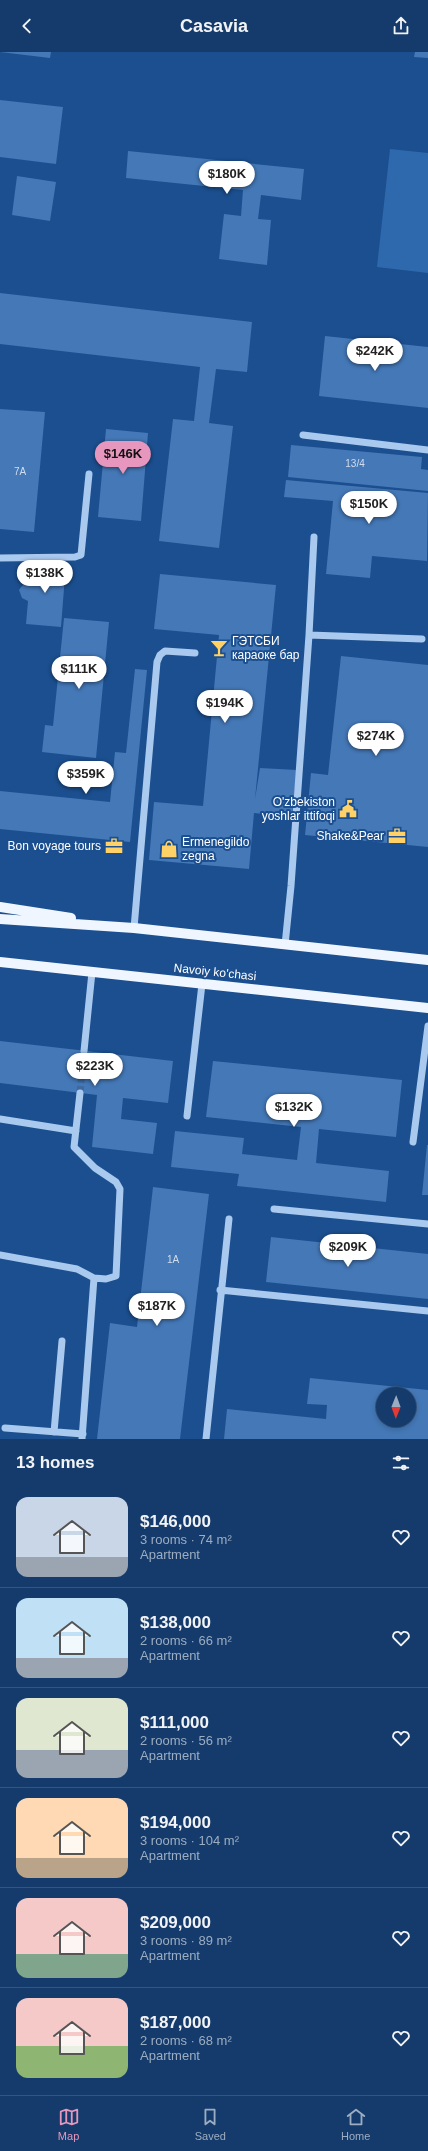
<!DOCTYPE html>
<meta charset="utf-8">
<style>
:root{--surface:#143b6b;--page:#214673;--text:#f1f3f6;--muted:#9dadc1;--line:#33557e;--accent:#e797bd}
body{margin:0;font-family:Helvetica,sans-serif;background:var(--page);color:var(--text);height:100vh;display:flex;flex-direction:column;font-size:15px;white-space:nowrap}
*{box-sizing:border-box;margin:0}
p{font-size:13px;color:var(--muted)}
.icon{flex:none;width:22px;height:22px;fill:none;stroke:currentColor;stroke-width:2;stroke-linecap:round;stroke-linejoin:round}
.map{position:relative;height:1387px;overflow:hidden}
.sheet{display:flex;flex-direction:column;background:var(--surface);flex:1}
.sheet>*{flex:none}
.needle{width:26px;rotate:181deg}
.tools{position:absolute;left:376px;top:1335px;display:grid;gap:8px}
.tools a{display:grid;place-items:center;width:40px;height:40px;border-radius:50%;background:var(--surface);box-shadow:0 2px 6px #0003,0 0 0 1px var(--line);font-size:20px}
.price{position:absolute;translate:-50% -34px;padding:0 9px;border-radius:14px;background:#fff;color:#222;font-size:13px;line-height:26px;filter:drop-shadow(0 1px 2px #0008)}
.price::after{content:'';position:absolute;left:50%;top:24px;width:12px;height:9px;margin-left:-6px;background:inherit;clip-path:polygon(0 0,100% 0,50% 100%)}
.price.current{background:var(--accent);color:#111}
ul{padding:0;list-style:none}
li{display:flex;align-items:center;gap:12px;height:100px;padding:0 16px}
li+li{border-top:1px solid var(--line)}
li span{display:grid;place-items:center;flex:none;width:112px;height:80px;border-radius:12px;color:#555}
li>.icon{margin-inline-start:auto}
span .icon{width:48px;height:48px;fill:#fffc;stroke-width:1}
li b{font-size:17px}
h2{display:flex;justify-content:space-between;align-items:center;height:48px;padding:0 16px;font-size:17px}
header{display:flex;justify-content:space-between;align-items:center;height:52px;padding:0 16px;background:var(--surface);font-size:18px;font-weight:700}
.tabs{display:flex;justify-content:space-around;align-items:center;height:56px;border-top:1px solid var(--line);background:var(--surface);font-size:11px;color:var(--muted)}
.tabs a{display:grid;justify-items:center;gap:2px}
.tabs .current{color:var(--accent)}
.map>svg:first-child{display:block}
.green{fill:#2e69ad}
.building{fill:#4478b7;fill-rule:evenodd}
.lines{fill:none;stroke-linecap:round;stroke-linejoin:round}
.minor-tunnel{stroke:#3d69a0;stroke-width:7;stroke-dasharray:7 3.5;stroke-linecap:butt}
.minor{stroke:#a9c9ee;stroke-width:7}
.major{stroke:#f0f6ff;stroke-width:10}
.labels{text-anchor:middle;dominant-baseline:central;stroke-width:4;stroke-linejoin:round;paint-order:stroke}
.number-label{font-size:10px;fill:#d0dded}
.poi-label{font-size:12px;fill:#fff;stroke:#1b4f8f;text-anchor:end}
.street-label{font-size:12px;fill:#fff;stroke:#1b4f8f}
</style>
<header><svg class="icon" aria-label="back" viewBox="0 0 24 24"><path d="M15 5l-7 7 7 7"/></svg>Casavia<svg class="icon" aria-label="share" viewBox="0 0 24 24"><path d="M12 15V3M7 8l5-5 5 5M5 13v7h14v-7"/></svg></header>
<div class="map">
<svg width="428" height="1387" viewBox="0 0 428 1387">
<rect width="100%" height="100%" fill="#1b4f8f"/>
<path class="green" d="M390,97L428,101V221L377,215Z"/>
<path class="building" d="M0,0H51L50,6Z
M415,0H428V6L414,5Z
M0,48L63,55L56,112L0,105Z
M128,99L304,117L301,148L261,143L258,167L271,168L267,213L219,207L224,162L241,164L243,138L126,126Z
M17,124L56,130L50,169L12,163Z
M0,241L252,270L247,320L216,317L209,371L233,374L219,496L159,489L173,367L194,369L200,315L0,292Z
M325,284L428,295V356L319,344Z
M0,357L45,360L34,480L0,477Z
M106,377L148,381L141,469L98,465Z
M291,393L422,405L421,417L428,418V439L288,425Z
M286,428L428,441L427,509L372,504L370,526L326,522L333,449L284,445Z
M31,509L66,511L61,575L26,572L28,549L22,546L19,538L22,534L29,530Z
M160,522L276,533L255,747L260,716L297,718L292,765L254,761L249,817L149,808L154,750L203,754L219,583L154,577Z
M64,566L109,570L96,706L42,700L45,673L53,674Z
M341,604L428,613V795L305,783L311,721L328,723Z
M135,617L147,618L130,790L0,777V739L110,750L115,700L126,701Z
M0,989L173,1009L168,1051L123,1046L121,1067L157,1071L153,1102L92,1095L97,1043L0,1031Z
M213,1009L402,1028L396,1085L319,1077L316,1111L389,1119L386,1150L237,1134L239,1122L171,1115L175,1079L244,1086L242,1102L297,1108L301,1075L206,1065Z
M427,1093H428V1143H422Z
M153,1135L209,1142L180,1387H97L110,1271L137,1275Z
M271,1185L428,1202V1247L266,1230Z
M310,1326L428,1338V1387H224L227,1357L326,1367L327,1353L307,1352ZM383,1342H409V1368H383Z"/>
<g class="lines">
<path class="minor-tunnel" d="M80,1041L84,999"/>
<path class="minor" d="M303,383L428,398
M0,506L75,505L81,503L89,422
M309,583L314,485
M134,876L157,610L160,603L165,599L195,601
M285,893L291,834L309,583L422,587
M84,999L92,920
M80,1041L74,1095L95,1116L116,1130L120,1137L116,1224L106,1227L94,1226
M187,1064L202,932
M0,1067L76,1079
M413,1090L428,974
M274,1157L428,1172
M0,1203L77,1217L94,1226L82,1387
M220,1238L428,1259
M5,1376L83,1382
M54,1380L62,1289
M206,1387L229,1167"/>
<path class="major" d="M0,855L71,866
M0,867L134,876L428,908
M0,910L428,956"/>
</g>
<defs>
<g id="bar-bare" transform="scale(1.38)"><path d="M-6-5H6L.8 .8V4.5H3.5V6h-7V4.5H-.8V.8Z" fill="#ffd166" stroke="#1b4f8f" stroke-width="2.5" paint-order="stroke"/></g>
<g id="civic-bare" transform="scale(1.38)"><path d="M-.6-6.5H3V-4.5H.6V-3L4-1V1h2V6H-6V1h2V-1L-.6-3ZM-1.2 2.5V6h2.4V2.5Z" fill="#ffd166" stroke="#1b4f8f" stroke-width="2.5" paint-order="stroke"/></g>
<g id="office-bare" transform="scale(1.38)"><path d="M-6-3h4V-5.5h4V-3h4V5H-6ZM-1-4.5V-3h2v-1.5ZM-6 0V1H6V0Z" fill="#ffd166" stroke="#1b4f8f" stroke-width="2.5" paint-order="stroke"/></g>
<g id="shop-bare" transform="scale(1.38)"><path d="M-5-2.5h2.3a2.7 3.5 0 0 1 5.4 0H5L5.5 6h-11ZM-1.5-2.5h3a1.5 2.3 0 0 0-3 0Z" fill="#ffd166" stroke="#1b4f8f" stroke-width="2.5" paint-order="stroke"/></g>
</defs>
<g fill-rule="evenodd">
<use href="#bar-bare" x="219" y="596"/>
<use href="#civic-bare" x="348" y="757"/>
<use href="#office-bare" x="397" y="784"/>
<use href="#office-bare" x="114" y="794"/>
<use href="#shop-bare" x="169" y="797"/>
</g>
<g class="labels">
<g class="number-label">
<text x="355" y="411">13/4</text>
<text x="20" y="419">7A</text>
<text x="173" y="1207">1А</text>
</g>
<g class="poi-label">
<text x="232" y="589" text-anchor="start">ГЭТСБИ<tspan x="232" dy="14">караоке бар</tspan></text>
<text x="335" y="750">O'zbekiston<tspan x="335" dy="14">yoshlar ittifoqi</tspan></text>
<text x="384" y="784">Shake&amp;Pear</text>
<text x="182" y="790" text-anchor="start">Ermenegildo<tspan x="182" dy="14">zegna</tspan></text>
<text x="101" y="794">Bon voyage tours</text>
</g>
<g class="street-label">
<text transform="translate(215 920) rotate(6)">Navoiy ko'chasi</text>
</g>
</g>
</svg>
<div class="tools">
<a><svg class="needle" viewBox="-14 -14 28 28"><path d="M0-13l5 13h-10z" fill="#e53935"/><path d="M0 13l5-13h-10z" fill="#9dadc1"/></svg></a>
</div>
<b class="price" style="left:227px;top:143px">$180K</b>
<b class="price" style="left:375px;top:320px">$242K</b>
<b class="price current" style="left:123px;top:423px">$146K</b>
<b class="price" style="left:369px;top:473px">$150K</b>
<b class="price" style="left:45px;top:542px">$138K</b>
<b class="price" style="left:79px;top:638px">$111K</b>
<b class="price" style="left:225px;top:672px">$194K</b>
<b class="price" style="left:376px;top:705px">$274K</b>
<b class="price" style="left:86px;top:743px">$359K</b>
<b class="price" style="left:95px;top:1035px">$223K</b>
<b class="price" style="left:294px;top:1076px">$132K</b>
<b class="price" style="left:348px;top:1216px">$209K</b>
<b class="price" style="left:157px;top:1275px">$187K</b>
</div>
<section class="sheet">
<h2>13 homes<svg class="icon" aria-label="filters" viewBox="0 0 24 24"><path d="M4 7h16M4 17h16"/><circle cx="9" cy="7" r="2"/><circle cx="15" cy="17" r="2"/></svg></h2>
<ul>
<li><span style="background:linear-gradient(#c9d6e8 75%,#9aa5b1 0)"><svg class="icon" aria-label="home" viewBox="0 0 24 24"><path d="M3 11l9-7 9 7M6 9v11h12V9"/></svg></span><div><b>$146,000</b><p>3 rooms · 74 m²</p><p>Apartment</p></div><svg class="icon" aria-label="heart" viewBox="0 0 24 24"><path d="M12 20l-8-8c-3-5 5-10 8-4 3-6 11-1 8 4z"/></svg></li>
<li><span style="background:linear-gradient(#bfe0f5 75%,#9aa5b1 0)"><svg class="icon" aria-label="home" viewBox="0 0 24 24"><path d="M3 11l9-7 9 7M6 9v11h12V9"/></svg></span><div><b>$138,000</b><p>2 rooms · 66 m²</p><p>Apartment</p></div><svg class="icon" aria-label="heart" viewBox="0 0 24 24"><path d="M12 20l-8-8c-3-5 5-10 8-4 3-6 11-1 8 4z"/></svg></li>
<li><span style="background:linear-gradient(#dfe7d0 65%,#9aa5b1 0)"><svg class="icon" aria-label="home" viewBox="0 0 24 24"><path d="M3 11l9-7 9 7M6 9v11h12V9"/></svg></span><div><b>$111,000</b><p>2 rooms · 56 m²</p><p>Apartment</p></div><svg class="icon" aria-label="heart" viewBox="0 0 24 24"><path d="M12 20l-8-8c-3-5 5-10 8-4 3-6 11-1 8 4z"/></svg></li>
<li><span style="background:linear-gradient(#ffd9b3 75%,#b9a48a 0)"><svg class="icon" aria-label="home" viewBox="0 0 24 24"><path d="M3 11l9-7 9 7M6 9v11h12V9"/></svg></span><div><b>$194,000</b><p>3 rooms · 104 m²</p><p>Apartment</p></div><svg class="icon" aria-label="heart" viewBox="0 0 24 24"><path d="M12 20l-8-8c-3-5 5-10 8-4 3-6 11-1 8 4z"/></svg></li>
<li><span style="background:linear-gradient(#f6c9c9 70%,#7fa58c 0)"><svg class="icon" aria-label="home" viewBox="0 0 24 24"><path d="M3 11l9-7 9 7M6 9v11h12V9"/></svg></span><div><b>$209,000</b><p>3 rooms · 89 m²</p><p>Apartment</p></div><svg class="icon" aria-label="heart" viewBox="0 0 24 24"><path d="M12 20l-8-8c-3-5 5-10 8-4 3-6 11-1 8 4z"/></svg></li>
<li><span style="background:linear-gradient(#f6c9c9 60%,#8fb573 0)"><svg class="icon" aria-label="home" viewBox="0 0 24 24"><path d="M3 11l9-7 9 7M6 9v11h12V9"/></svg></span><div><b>$187,000</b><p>2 rooms · 68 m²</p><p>Apartment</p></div><svg class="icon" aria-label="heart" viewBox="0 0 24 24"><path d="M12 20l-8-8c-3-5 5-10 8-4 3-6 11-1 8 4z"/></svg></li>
</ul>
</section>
<nav class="tabs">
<a class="current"><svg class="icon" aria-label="map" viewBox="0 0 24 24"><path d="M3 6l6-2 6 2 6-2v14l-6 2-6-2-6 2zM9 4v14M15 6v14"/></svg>Map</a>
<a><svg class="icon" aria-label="saved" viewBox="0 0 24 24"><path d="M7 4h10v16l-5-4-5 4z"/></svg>Saved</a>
<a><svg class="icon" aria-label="home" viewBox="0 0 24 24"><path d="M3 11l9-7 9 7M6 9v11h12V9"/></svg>Home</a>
</nav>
